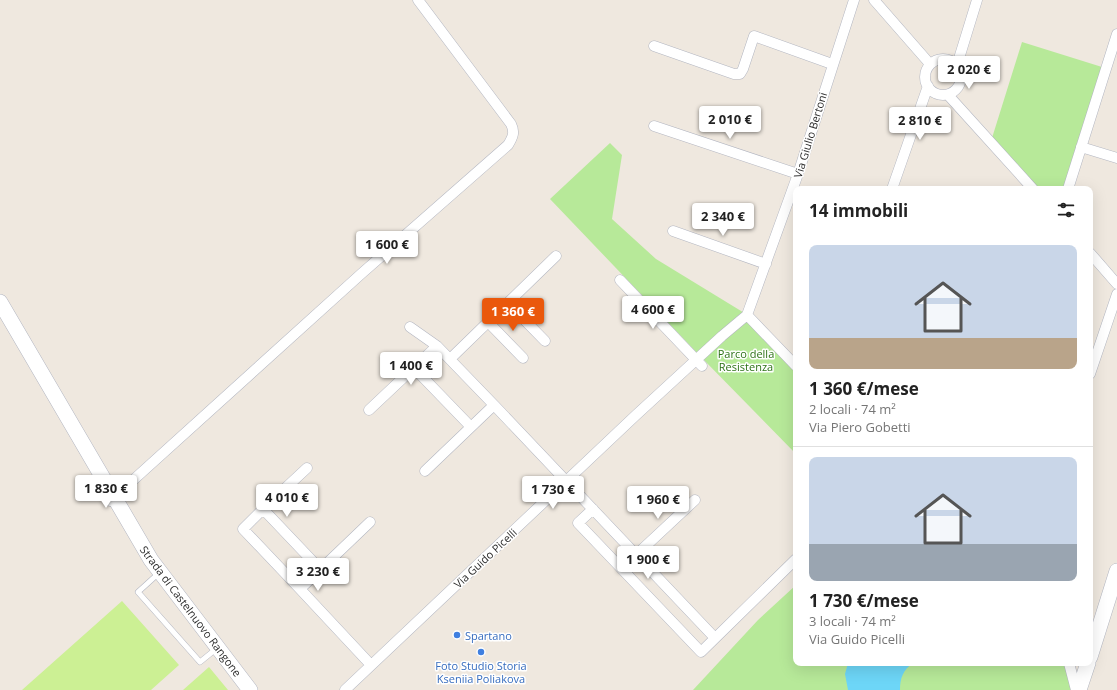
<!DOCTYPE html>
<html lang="it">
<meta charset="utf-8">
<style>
:root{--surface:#fff;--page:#f6f6f6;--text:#222;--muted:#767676;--line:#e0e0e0;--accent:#ea580c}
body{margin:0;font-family:"Open Sans",sans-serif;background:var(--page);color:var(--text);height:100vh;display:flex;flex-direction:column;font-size:15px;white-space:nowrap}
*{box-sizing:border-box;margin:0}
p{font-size:13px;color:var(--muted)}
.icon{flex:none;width:22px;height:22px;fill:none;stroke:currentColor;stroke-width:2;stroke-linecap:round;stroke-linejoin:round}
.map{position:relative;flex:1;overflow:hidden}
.panel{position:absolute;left:793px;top:186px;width:300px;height:480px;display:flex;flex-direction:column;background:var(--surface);border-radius:8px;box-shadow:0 4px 16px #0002}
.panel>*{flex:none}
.price{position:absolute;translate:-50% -34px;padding:0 9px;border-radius:4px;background:#fff;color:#222;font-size:13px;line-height:26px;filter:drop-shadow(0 1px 2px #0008)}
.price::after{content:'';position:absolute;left:50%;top:24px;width:12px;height:9px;margin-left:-6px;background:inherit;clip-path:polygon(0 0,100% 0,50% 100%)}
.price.active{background:var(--accent);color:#fff}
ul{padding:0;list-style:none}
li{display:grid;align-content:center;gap:8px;height:212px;padding:0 16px}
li+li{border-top:1px solid var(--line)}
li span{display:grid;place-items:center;height:124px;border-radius:8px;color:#555}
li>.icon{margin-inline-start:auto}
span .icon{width:72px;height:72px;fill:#fffc;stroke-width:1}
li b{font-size:17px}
h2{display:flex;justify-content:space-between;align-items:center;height:48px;padding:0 16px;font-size:17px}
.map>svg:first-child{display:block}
.green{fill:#b7e999}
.pitch{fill:#ccf094}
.water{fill:#6dd6f7}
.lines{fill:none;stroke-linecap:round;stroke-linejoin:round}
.service-casing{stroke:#b3b6c1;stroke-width:6}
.minor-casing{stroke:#b3b6c1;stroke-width:11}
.secondary-casing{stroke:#b3b6c1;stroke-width:16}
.service{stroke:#fff;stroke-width:5}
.minor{stroke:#fff;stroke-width:10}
.secondary{stroke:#fff;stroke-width:15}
.shop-dot{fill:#3f7fe0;stroke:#fff;stroke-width:1.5}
.labels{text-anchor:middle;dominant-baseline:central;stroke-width:3;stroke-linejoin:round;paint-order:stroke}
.street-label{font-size:11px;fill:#2d2d2d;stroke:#fff}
.park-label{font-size:11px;fill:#2c7116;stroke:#fff}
.shop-label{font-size:11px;fill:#366cbe;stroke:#fff;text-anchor:start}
</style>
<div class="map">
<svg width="1117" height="690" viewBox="0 0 1117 690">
<rect width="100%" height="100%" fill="#efe8df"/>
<path class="green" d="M1022,42L1102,67L1064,189H1036L992,138Z
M610,143L622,155L612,219L656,259L746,314L700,356L550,199Z
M748,316L796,368V454L701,357Z
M796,585V663H1068L1075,690H693L758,620Z"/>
<path class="pitch" d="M122,601L179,665L151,690H22Z
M209,667L228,690H183Z"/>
<path class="water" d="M848,663H913C903,670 900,678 900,690H848L845,674Z"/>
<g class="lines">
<g class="service-casing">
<path id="service" d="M159,573L138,592L200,662L216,649"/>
</g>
<g class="minor-casing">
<path id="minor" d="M874,0L930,64
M654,46L734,74H740L743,69L754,36L832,64
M925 77a18 18 0 1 1 36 0a18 18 0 1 1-36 0Z
M957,65L977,0
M948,95L1033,189
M654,126L798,174
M1081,147L1117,158
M892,189L928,86
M1068,189L1117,34
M673,231L766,264
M1090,253L1117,284
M620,280L702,366
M508,303L545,341
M747,315L796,366
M488,322L523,358
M410,327L437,346L494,405
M450,359L556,256
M414,368L471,427
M1090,374L1117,294
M369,410L437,346
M307,468L263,509L320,569
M425,471L494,405L715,638
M110,501L361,274L508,145C513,137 515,132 511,124L418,0
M263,509L243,529L300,589
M593,509L578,523L701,652L796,559
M370,522L300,589L371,665
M636,555L695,500
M1069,663L1076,690
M345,690L635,416L722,336L747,315L798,174L854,0"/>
</g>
<g class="secondary-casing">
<path id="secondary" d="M0,302L151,560L250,690
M1090,657L1117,571
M1079,690L1088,663"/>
</g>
<use href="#service" class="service"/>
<use href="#minor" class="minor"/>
<use href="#secondary" class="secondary"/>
</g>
<g class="shop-dot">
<circle cx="457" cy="635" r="4"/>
<circle cx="481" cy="652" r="4"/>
</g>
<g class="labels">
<g class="street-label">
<text transform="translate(810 135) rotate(-73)">Via Giulio Bertoni</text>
<text transform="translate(485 558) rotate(-43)">Via Guido Picelli</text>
<text transform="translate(191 611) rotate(53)">Strada di Castelnuovo Rangone</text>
</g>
<g class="park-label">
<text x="746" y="353">Parco della<tspan x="746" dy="13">Resistenza</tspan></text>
</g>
<g class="shop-label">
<text x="465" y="635">Spartano</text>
<text x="481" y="665" text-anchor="middle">Foto Studio Storia<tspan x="481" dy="13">Kseniia Poliakova</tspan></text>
</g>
</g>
</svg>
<b class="price" style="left:969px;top:90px">2 020 €</b>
<b class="price" style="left:730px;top:140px">2 010 €</b>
<b class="price" style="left:920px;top:141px">2 810 €</b>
<b class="price" style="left:723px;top:237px">2 340 €</b>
<b class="price" style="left:387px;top:265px">1 600 €</b>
<b class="price" style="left:653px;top:330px">4 600 €</b>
<b class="price active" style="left:513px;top:332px">1 360 €</b>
<b class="price" style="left:411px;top:386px">1 400 €</b>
<b class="price" style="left:106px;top:509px">1 830 €</b>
<b class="price" style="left:553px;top:510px">1 730 €</b>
<b class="price" style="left:287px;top:518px">4 010 €</b>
<b class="price" style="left:658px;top:520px">1 960 €</b>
<b class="price" style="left:648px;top:580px">1 900 €</b>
<b class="price" style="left:318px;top:592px">3 230 €</b>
<section class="panel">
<h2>14 immobili<svg class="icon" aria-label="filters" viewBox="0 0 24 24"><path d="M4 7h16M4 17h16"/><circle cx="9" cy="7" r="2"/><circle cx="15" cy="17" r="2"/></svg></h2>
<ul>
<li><span style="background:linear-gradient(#c9d6e8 75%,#b9a48a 0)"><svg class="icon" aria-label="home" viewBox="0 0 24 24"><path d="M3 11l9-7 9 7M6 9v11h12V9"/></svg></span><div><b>1 360 €/mese</b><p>2 locali · 74 m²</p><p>Via Piero Gobetti</p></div></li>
<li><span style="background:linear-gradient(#c9d6e8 70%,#9aa5b1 0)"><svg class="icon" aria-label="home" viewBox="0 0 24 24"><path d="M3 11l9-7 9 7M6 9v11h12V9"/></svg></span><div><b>1 730 €/mese</b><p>3 locali · 74 m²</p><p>Via Guido Picelli</p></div></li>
</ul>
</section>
</div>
